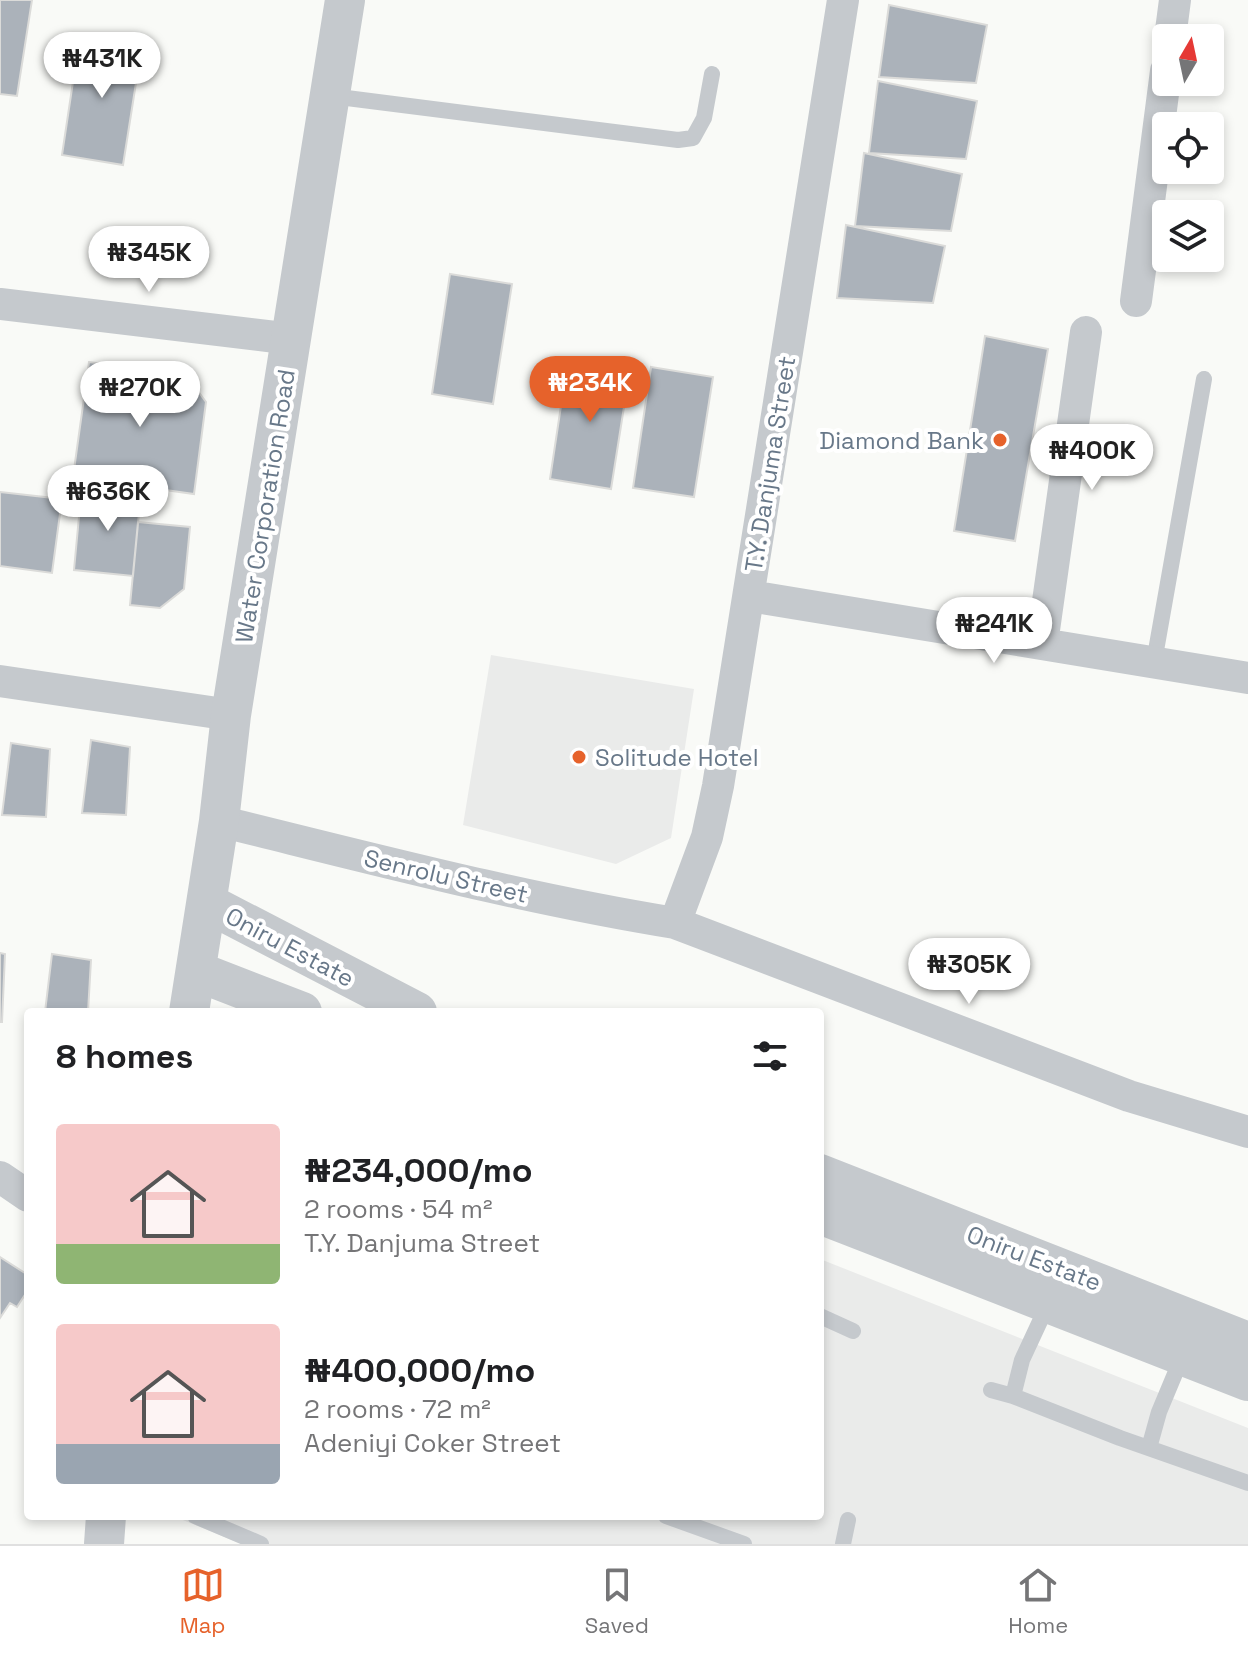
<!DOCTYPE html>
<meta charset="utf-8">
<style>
:root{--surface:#fff;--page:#f6f6f6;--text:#202124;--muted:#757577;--line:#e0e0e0;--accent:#e6622b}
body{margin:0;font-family:"Space Grotesk",sans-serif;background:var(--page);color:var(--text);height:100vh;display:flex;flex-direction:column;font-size:30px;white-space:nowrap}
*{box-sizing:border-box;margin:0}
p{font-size:26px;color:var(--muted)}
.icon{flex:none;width:44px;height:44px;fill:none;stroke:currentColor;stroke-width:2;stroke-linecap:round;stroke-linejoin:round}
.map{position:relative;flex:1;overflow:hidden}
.drawer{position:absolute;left:24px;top:1008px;width:800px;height:512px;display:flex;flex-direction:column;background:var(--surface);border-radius:8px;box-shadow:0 4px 12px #0003}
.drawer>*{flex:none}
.needle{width:52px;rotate:9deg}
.tools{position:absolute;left:1152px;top:24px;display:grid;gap:16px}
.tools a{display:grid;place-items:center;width:72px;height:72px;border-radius:8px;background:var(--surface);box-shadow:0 4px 12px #0003;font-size:40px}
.price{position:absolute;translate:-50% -68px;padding:0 18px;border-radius:28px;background:#fff;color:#222;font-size:26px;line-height:52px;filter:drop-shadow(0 2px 4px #0008)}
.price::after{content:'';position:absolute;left:50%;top:48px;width:24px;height:18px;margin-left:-12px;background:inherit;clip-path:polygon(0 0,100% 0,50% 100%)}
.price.active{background:var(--accent);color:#fff}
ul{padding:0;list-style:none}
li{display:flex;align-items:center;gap:24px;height:200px;padding:0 32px}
li span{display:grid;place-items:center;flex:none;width:224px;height:160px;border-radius:8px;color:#555}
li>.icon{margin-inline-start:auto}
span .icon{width:96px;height:96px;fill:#fffc;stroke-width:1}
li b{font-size:34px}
h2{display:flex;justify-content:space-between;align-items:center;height:96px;padding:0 32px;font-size:34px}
.tab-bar{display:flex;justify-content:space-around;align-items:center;height:112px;border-top:2px solid var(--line);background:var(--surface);font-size:22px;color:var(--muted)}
.tab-bar a{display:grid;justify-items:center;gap:4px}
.tab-bar .active{color:var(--accent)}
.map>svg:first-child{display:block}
.built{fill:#eaebea}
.building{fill:#abb2ba;stroke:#dbdbd9;stroke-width:2}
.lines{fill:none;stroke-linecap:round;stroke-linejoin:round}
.service{stroke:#c5c9cd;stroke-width:16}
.minor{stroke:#c5c9cd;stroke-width:32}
.tertiary{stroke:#c5c9cd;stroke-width:40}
.poi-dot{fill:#e6622b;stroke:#fff;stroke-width:3}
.labels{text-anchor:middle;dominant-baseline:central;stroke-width:8;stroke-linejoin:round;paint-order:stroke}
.poi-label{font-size:24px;fill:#687889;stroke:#fff;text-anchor:end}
.street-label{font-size:24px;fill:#687889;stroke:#fff}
</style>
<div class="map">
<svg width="1248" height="1544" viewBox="0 0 1248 1544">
<rect width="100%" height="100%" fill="#f9faf7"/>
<path class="built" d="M491,655L694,689L671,838L616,864L463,825Z
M820,1259L1248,1428V1544H242L173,1516H820Z"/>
<path class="building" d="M0,0H32L17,96L0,94Z
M889,5L987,25L976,83L879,77Z
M80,35L142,45L123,165L62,155Z
M878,81L977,101L966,159L869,153Z
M864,153L962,174L951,231L855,226Z
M846,225L945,246L933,303L837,298Z
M450,274L512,284L493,404L432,394Z
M985,336L1048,349L1015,541L954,531Z
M568,359L630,369L611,489L550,479Z
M89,362L186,375L206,402L194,494L73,477Z
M651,367L713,377L694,497L633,488Z
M104,489L141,492L133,576L74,570L81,495L103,497Z
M0,492L62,499L52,573L0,566Z
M138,522L190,527L184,589L160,608L130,605Z
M91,740L130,747L126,815L82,813Z
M11,743L50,749L46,817L2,815Z
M0,953L5,954L2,1022H0Z
M52,954L91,960L88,1012H45Z
M0,1257L28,1275V1290L17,1307L10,1303L0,1318Z"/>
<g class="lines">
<path class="service" d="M331,96L678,140L693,138L704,118L712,74
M1154,662L1204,379
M1048,1304L1022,1360L1013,1396L1120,1438L1248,1483
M820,1316L853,1331
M991,1390L1013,1396
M1149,1448L1159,1412L1182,1357
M195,1516L261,1544
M666,1516L744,1544
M843,1544L848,1520"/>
<path class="minor" d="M1170,38L1175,0
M1136,301L1166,71
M0,304L292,339
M750,596L1248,678
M1042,644L1086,332
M0,681L231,715
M219,821C370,858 521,898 675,923L1129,1096L1248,1132
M675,923L707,837L718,786L843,0
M0,1177L28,1196"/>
<path class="tertiary" d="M207,903L417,1012
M196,971L302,1012
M189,1012L219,821L231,715L345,0
M820,1174L1248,1342
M820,1214L1248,1381
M104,1544L106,1516"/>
</g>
<g class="poi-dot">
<circle cx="1000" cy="440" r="8"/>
<circle cx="579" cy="757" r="8"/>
</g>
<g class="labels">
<g class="poi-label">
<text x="984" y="440">Diamond Bank</text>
<text x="595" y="757" text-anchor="start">Solitude Hotel</text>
</g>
<g class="street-label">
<text transform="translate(770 464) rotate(-81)">T.Y. Danjuma Street</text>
<text transform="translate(265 506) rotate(-81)">Water Corporation Road</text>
<text transform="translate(446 876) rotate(13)">Senrolu Street</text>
<text transform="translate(290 947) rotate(28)">Oniru Estate</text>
<text transform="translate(1034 1258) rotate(21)">Oniru Estate</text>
</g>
</g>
</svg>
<div class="tools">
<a><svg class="needle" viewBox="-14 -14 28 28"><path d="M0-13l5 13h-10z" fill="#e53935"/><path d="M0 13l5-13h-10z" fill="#757577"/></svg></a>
<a><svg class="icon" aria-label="locate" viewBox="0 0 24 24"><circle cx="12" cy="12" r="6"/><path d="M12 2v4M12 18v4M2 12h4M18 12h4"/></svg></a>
<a><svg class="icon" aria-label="layers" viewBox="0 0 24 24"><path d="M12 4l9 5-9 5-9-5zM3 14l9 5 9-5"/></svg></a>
</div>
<b class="price" style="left:102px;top:100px">₦431K</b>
<b class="price" style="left:149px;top:294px">₦345K</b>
<b class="price active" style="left:590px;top:424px">₦234K</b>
<b class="price" style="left:140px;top:429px">₦270K</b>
<b class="price" style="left:1092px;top:492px">₦400K</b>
<b class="price" style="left:108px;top:533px">₦636K</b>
<b class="price" style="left:994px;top:665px">₦241K</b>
<b class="price" style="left:969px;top:1006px">₦305K</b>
<section class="drawer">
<h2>8 homes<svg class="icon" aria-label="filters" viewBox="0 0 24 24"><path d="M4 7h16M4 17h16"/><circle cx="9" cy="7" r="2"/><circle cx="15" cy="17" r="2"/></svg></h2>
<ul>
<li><span style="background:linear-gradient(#f6c9c9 75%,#8fb573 0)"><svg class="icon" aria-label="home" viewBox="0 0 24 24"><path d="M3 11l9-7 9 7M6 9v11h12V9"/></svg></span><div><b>₦234,000/mo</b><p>2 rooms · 54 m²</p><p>T.Y. Danjuma Street</p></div></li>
<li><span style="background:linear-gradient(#f6c9c9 75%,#9aa5b1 0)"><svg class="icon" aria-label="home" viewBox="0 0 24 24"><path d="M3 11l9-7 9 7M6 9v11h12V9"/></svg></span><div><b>₦400,000/mo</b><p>2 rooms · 72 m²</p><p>Adeniyi Coker Street</p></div></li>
</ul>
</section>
</div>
<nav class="tab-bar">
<a class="active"><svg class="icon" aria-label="map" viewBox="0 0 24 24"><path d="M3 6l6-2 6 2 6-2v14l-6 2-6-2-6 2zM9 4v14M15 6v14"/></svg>Map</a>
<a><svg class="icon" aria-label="saved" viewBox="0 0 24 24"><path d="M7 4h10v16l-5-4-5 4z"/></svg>Saved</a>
<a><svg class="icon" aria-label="home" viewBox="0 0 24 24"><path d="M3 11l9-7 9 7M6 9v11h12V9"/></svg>Home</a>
</nav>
